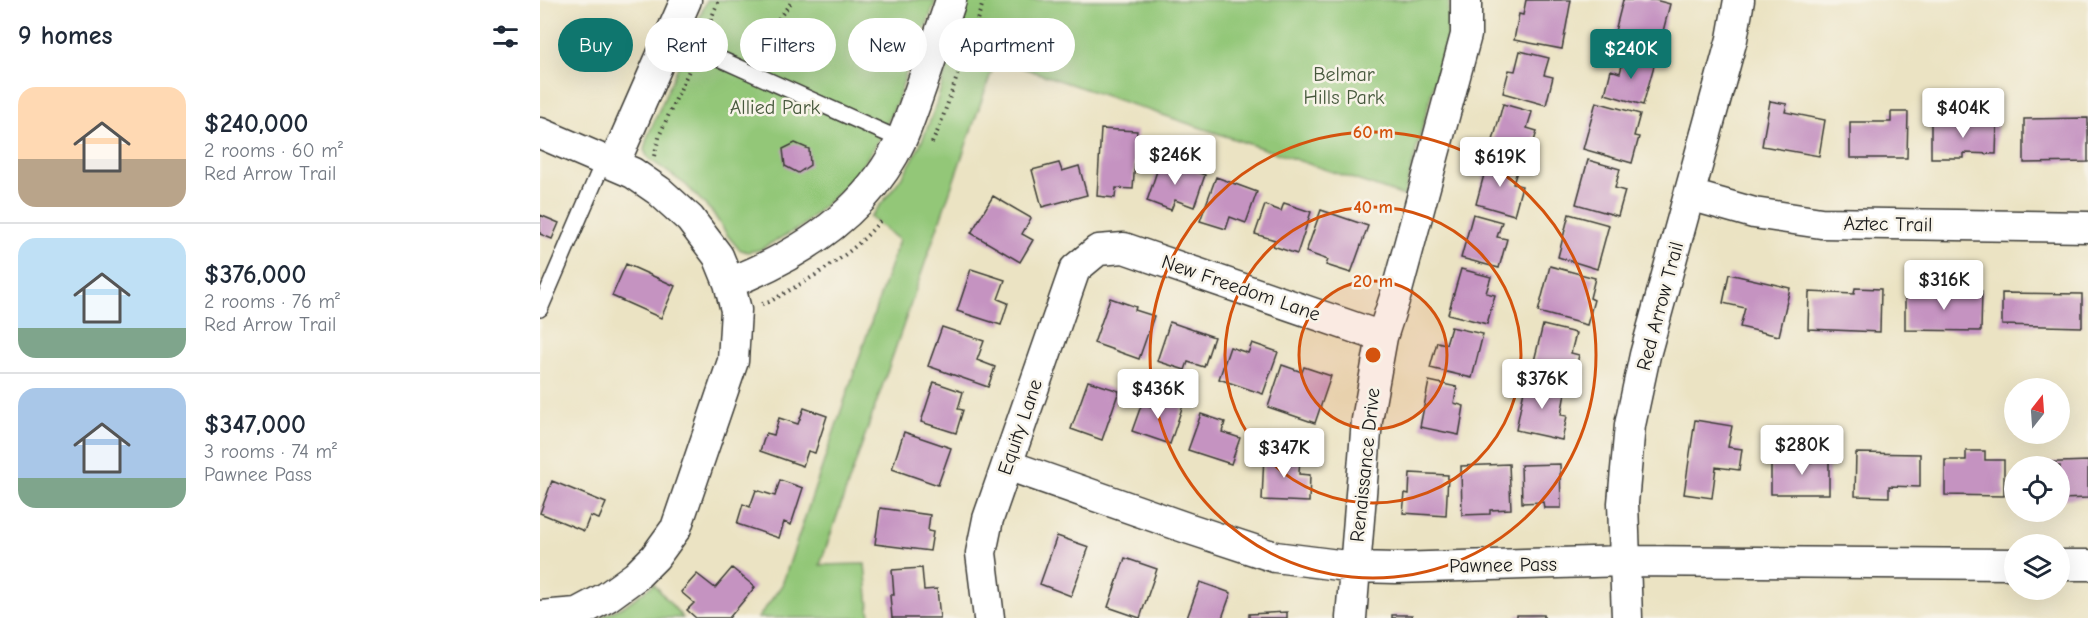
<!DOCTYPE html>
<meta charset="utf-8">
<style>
:root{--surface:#fff;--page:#f6f6f7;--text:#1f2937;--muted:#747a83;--line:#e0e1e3;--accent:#0f766e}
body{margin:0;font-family:"Comic Neue",sans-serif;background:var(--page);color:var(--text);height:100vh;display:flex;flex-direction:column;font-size:22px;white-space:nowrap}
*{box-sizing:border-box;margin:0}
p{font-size:20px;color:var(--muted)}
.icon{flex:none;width:33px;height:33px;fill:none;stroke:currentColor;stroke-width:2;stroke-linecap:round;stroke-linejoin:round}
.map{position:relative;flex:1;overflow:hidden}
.drawer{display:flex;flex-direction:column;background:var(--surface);width:540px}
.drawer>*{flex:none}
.guide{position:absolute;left:18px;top:18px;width:570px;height:54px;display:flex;gap:12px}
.needle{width:39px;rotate:17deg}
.tools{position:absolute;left:1464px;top:378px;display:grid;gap:12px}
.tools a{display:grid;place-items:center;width:66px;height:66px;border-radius:50%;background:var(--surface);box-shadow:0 6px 24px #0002;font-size:30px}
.price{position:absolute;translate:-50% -51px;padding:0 14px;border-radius:6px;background:#fff;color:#222;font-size:20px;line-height:39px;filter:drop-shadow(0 2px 3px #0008)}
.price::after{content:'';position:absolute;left:50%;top:36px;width:18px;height:14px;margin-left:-9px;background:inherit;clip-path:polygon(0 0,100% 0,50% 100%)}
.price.current{background:var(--accent);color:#fff}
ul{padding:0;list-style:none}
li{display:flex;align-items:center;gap:18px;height:150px;padding:0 18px}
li+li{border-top:2px solid var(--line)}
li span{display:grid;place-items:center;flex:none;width:168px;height:120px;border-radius:18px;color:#555}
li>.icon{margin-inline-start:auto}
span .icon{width:72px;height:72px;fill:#fffc;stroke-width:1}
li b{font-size:26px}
h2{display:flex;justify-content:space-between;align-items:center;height:72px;padding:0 18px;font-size:26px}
.chip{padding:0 21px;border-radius:27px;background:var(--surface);box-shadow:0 6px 24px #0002;font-size:21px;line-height:54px}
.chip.current{background:var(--accent);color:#fff}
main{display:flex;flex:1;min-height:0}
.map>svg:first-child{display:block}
.green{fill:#93c778;stroke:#58724a;stroke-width:1.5}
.building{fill:#c593c1}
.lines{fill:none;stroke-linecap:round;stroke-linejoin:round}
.service-casing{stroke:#3b3a35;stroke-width:18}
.minor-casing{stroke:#3b3a35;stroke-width:33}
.path{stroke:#3b3a35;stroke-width:4;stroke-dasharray:1.5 4.5;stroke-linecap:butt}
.service{stroke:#fff;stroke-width:15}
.minor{stroke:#fff;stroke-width:30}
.ring{fill:none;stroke:#d4530e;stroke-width:3}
.labels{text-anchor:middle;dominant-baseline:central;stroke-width:5;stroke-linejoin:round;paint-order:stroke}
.park-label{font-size:20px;fill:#46583c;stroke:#f7f3e8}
.street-label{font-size:20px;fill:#1c1c1c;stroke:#f7f3e8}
.centre{fill:#d4530e;stroke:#f7f3e8;stroke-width:3}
.ring-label{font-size:18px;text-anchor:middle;font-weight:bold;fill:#d4530e;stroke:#f7f3e8;stroke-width:5;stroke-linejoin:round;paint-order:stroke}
</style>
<main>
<section class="drawer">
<h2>9 homes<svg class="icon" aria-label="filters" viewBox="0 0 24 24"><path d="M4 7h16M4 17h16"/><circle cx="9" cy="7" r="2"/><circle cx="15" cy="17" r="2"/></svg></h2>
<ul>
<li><span style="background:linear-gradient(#ffd9b3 60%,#b9a48a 0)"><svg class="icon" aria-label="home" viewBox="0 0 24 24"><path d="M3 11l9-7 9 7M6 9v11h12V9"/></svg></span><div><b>$240,000</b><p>2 rooms · 60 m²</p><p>Red Arrow Trail</p></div></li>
<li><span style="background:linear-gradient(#bfe0f5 75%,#7fa58c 0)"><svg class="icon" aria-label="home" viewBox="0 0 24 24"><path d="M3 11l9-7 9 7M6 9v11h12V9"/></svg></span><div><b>$376,000</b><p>2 rooms · 76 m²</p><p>Red Arrow Trail</p></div></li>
<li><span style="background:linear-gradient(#a9c7e8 75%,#7fa58c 0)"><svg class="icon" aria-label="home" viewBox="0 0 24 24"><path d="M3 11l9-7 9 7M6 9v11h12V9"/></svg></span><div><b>$347,000</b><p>3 rooms · 74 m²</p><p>Pawnee Pass</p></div></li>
</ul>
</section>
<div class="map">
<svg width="1548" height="618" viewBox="0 0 1548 618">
<rect width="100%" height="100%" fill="#f7f3e8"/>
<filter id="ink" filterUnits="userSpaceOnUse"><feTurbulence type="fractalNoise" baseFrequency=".0167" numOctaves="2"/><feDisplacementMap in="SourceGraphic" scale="12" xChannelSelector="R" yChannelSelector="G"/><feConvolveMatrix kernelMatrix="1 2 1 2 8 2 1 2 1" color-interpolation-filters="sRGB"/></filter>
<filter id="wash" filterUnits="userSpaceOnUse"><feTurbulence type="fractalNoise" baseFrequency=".008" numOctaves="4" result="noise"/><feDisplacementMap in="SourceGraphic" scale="24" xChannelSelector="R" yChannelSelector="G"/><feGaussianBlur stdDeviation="1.35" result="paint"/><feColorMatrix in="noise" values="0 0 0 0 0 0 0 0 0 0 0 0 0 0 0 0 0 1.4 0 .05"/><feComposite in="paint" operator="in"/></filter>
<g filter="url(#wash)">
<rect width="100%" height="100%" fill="#ebe3c3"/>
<path class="green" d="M167,0H396L386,27L376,39L358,100L338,141L315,177L261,227L219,250L207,252L199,249L188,236L173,213L146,185L108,158L104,150L107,138Z
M427,0H909L907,35L864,196L456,59L280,565L325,564L330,618H218L242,585L359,240L330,217C348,196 366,174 378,149C401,102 410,49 427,0Z
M114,584L143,618H59L84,606Z"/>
<g id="blocks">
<path class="building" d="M986,0H1031L1022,49L974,40L979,14L983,15Z
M1083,0H1115L1130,4L1118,51L1073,39Z
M980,51L1009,58L1004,75L1013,77L1006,105L963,93L969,70L975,71Z
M1085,54L1115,62L1103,105L1065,94L1071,70L1080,73Z
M1230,101L1247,104L1245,112L1285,120L1279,156L1222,146Z
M1056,102L1100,114L1094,136L1099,137L1092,163L1043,149Z
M963,104L992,112L987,128L997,131L989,159L951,148Z
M1351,112H1368L1367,158H1310V122H1351Z
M1548,118V162L1484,163V119Z
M1391,123H1457L1456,154L1424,153V158H1391Z
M561,129L597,131L593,189L576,188L575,198L557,196Z
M255,143L269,149L270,165L258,173L245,166L243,149Z
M621,159L665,175L654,207L635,200L631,210L607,201Z
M948,160L978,168L973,184L982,186L974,215L936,204Z
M1048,160L1080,169L1075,188L1085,191L1078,216L1036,204Z
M519,163L522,171L539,166L547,195L502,207L492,170Z
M676,177L717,192L706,223L690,217L686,229L660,221Z
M453,196L491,218L482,234L493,240L480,262L431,233Z
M744,203L771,212L757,254L733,246L735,240L715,234L725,205L741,211Z
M781,210L828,226L811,273L786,265L788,260L766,252Z
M933,214L962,222L957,237L967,239L959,268L921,258Z
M1029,214L1069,225L1057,269L1018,257Z
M0,215L19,223L12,239L0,234Z
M86,264L135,286L121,318L72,296Z
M1010,266L1055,278L1050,298L1054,300L1047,325L998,312Z
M431,269L465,280L458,299L468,303L461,325L417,311Z
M921,269L951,277L946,293L955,295L947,324L908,314Z
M1189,274L1250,288L1239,336L1200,327L1205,308L1183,303Z
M1315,288L1341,289L1340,332L1268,329L1269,292L1314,294Z
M1389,290L1442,291L1441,331L1365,330V295H1389Z
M1462,293L1542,294V327L1462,325Z
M570,298L596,307L595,310L614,316L599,359L554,343Z
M630,322L674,337L664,367L648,362L645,370L617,361Z
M1003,325L1036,333L1031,353L1039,355L1033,379L992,369Z
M402,327L444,341L437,360L455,367L448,387L388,366Z
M911,327L943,334L932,378L890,368L897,342L906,344Z
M712,343L738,352L723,394L679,379L690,347L708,353Z
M742,365L762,372L764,367L791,376L775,423L728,407Z
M986,380L1026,388L1021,415L1027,416L1022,440L976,430Z
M548,381L579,391L562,440L531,429Z
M889,381L917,387L914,403L924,406L919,435L880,427Z
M394,382L423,392L418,409L423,410L416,433L381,422Z
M616,396L643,405L630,444L592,431L602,403L612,407Z
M264,408L287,416L275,453L268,451L263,466L220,451L226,433L234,435L239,418L258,424Z
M661,414L685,422L682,432L700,438L691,464L648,450Z
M1155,420L1192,426L1188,447L1202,449L1199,470L1176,467L1172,498L1144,494Z
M364,432L411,448L398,485L352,469Z
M1271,451H1289V494H1231V462H1272Z
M1426,451H1445V460H1464V496L1405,495V460H1426Z
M1316,453L1380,454V487L1349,486V497L1315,496Z
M724,454L760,456L759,474L770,475L769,502L722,500Z
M1548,461V498L1520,499V466H1494V463Z
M969,464L971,509L950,510V514L922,515L921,466Z
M1020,464L1021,508H1004L1003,502L982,503L981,465Z
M870,473L908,475L906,516L863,513L865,493L869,494Z
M240,480L263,488L251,525L244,522L239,538L197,524L203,504L210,507L216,490L235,496Z
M12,481L66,503L59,519L50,516L44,531L0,513Z
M340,508L390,515L388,531L393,532L390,551L335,544Z
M517,536L549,547L531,596L500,584Z
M585,558L617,569L600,618L568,607Z
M192,568L215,587L189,618H156L147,610L154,603L141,592L157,574L175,588Z
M382,568L384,590L397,589L400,618H352L350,595H354L352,570Z
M660,582L691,593L682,618H647Z
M747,612V618H709V614Z
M852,615H872V618H852Z
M977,615H1004V618H977Z"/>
</g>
</g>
<g filter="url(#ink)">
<use href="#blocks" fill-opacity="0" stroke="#3b3a35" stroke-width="1.5"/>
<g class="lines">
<g class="service-casing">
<path id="service" d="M158,49L361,140
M0,309L64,160"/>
</g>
<g class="minor-casing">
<path id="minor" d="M0,133L93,173L119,191L150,219L178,256L189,283L196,310L193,361L136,528L115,557L96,576L67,597L37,613L0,616
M74,164L146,0
M1150,195L1214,213L1281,223L1548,227
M189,283C261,255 329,211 362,138C371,117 378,95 386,73C394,49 403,25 411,0
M467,465L647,528L735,557L814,567L856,568L1085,561L1474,564
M1520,565H1548
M449,618L441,553L448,519L535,269L558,250L584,248L842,337
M811,618L827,420L842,337L856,294L926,35V0
M1087,618L1083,503L1090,425L1105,355L1192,39L1199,0"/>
</g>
<path class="path" d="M166,31L179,0
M221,57L239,18L253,0
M392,143L399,128L444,0
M114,156L120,134L151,66
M222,304L229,302C269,279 310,258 340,221"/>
<use href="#service" class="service"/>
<use href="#minor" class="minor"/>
</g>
</g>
<circle cx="833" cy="355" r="74" fill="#d4530e" fill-opacity=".12"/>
<g class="ring">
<circle cx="833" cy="355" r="74"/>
<circle cx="833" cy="355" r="148"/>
<circle cx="833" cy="355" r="223"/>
</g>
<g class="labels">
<g class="park-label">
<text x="804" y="74">Belmar<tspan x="804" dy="23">Hills Park</tspan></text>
<text x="235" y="107">Allied Park</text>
</g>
<g class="street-label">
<text transform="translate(1348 224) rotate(1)">Aztec Trail</text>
<text transform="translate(701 288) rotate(19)">New Freedom Lane</text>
<text transform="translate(1120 306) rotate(-75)">Red Arrow Trail</text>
<text transform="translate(480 427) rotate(-71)">Equity Lane</text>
<text transform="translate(825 465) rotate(-84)">Renaissance Drive</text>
<text transform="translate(963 565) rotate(-1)">Pawnee Pass</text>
</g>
</g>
<circle cx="833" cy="355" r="9" class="centre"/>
<g class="ring-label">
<text x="833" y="138">60 m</text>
<text x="833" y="213">40 m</text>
<text x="833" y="287">20 m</text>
</g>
</svg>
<div class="tools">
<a><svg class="needle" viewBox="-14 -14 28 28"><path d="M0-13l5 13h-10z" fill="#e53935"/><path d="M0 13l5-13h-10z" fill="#747a83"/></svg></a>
<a><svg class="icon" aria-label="locate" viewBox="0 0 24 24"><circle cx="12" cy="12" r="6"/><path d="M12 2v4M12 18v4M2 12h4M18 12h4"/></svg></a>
<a><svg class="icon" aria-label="layers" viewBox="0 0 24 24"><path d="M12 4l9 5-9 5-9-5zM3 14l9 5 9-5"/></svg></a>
</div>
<b class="price current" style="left:1091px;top:80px">$240K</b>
<b class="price" style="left:1423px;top:139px">$404K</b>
<b class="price" style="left:635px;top:186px">$246K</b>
<b class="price" style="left:960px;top:188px">$619K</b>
<b class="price" style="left:1404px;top:311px">$316K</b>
<b class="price" style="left:1002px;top:410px">$376K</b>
<b class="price" style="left:618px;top:420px">$436K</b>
<b class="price" style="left:1262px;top:476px">$280K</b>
<b class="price" style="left:744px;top:479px">$347K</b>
<div class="guide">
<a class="chip current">Buy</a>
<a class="chip">Rent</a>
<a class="chip">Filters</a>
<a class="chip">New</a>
<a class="chip">Apartment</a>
</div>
</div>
</main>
